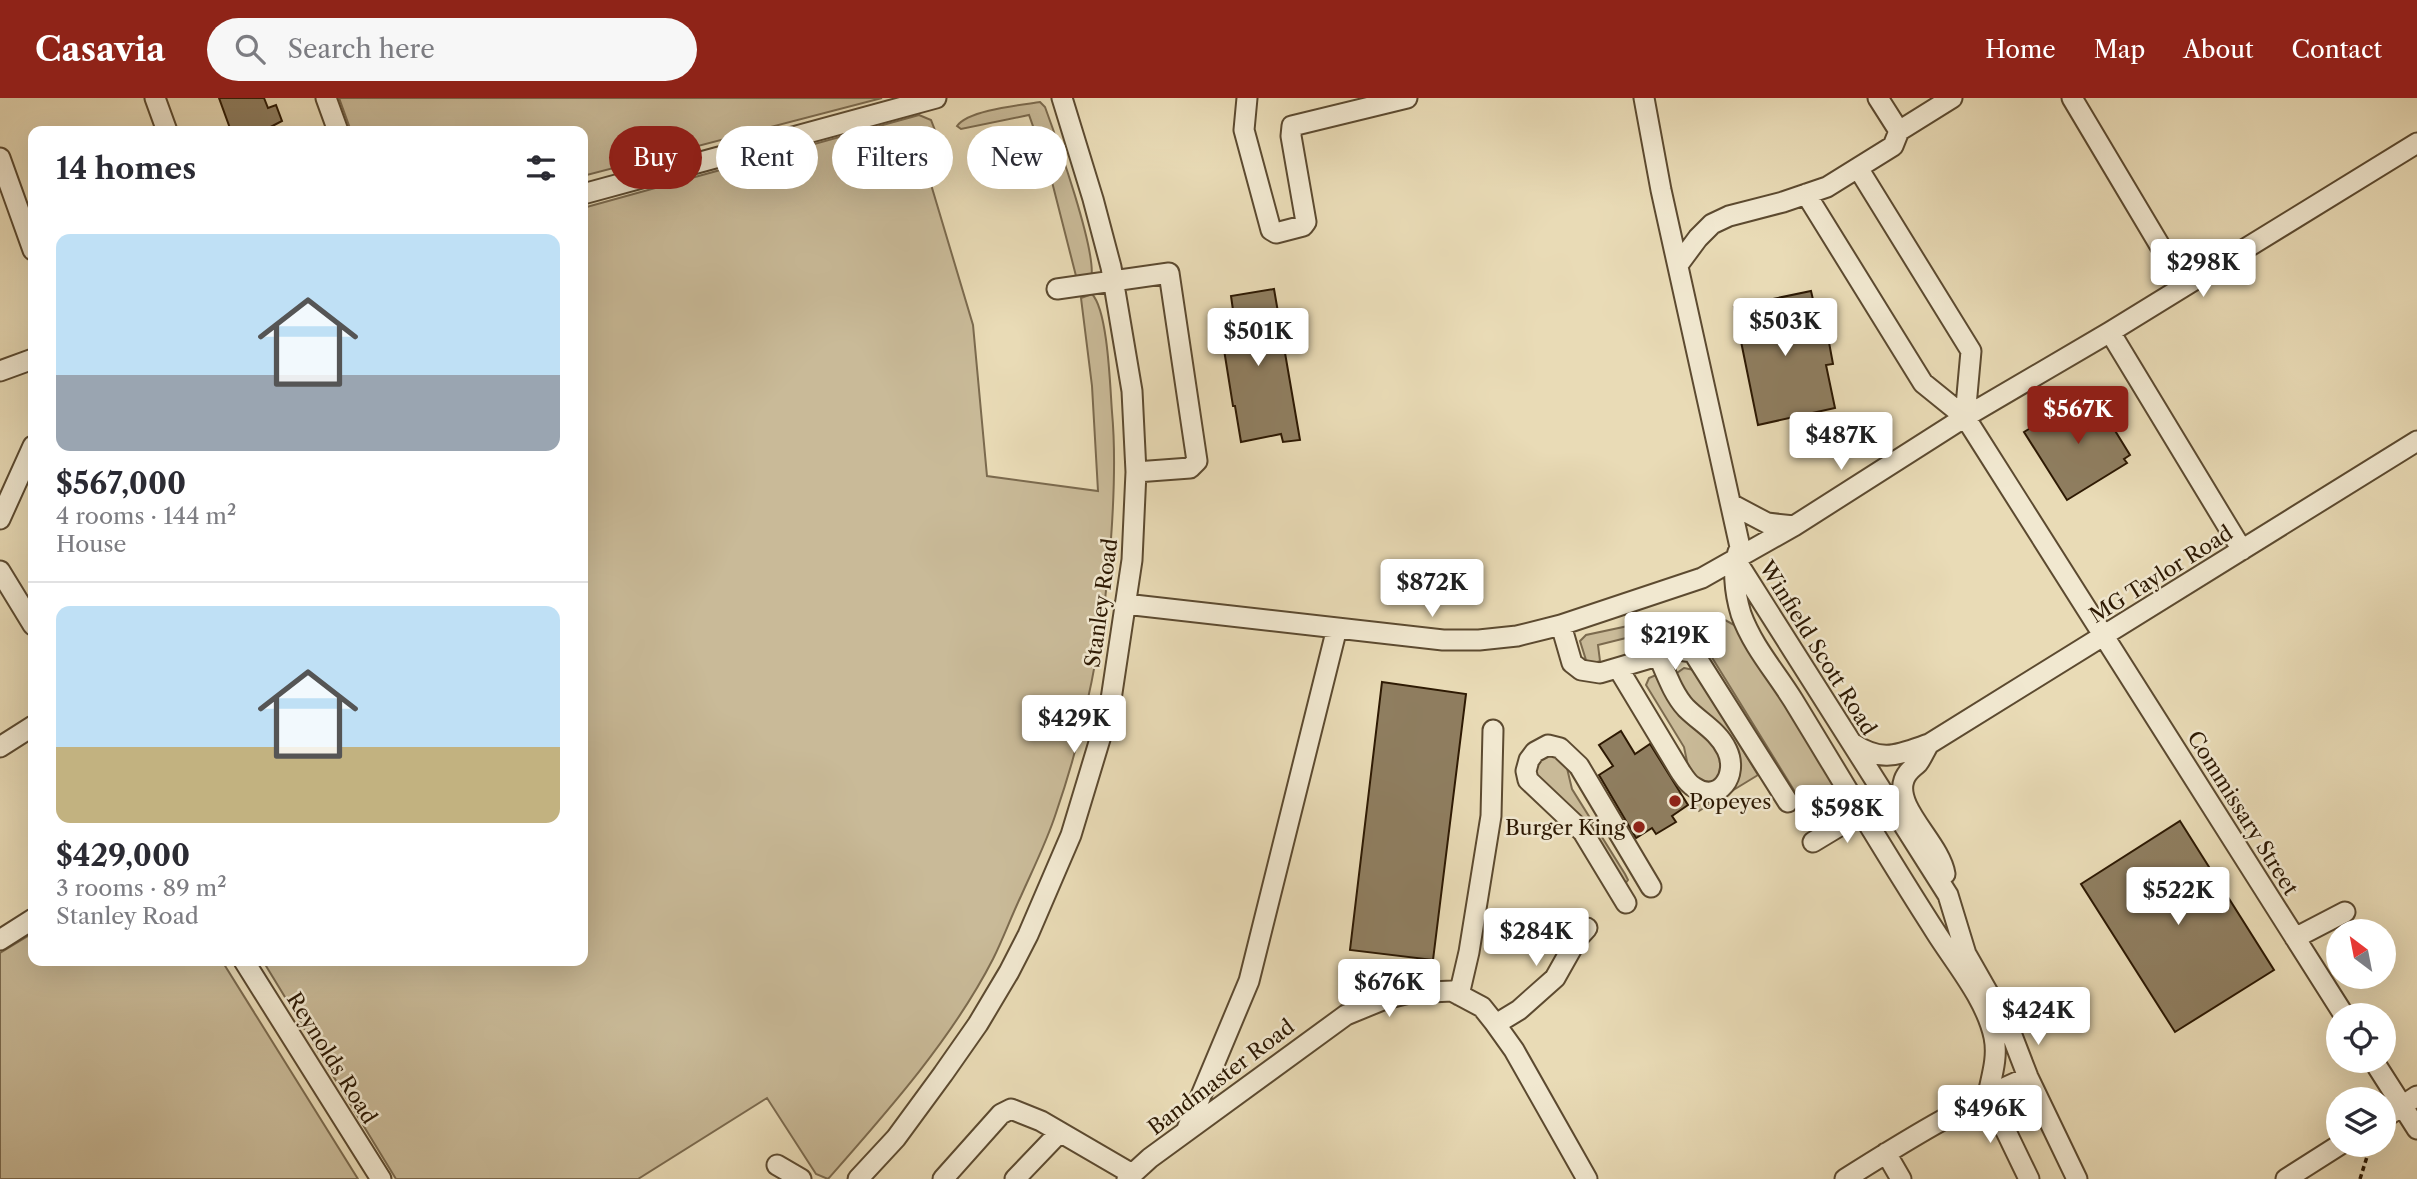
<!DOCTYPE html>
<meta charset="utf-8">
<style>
:root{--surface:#fff;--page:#f7f7f7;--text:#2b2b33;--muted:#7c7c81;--line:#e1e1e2;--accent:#8f2418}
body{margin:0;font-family:"Libre Caslon Text",serif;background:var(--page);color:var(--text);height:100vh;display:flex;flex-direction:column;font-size:26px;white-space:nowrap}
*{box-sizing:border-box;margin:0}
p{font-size:23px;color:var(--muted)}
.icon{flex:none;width:38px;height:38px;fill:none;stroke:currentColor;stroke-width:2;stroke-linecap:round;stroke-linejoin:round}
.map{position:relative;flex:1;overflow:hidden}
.drawer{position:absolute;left:28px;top:28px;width:560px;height:840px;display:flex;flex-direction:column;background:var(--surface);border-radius:14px;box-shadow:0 7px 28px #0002}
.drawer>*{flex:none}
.banner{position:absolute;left:609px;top:28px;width:665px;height:63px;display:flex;gap:14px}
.needle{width:46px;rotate:328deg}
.tools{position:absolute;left:2326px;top:821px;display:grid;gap:14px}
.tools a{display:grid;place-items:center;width:70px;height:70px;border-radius:50%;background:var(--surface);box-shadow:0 7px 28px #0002;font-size:35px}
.price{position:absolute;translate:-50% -60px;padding:0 16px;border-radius:7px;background:#fff;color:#222;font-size:23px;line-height:46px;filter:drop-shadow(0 2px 4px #0008)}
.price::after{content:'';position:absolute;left:50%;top:42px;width:21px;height:16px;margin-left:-10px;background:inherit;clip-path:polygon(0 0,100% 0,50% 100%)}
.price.current{background:var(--accent);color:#fff}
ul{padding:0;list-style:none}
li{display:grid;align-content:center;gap:14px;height:371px;padding:0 28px}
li+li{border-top:2px solid var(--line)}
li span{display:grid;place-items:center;height:217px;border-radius:14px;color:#555}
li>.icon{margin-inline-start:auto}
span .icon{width:126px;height:126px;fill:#fffc;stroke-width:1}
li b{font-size:30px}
h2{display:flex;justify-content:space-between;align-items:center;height:84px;padding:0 28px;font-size:30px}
.tag{padding:0 24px;border-radius:32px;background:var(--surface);box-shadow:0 7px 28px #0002;font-size:24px;line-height:63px}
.tag.current{background:var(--accent);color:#fff}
header{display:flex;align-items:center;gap:42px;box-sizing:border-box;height:98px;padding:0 35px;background:var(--accent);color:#fff}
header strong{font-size:33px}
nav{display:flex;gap:38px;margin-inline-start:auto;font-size:24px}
.search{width:490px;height:63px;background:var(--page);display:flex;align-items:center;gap:18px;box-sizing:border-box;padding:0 24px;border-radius:38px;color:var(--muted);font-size:26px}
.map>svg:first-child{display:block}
.green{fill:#c9ba98;stroke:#7b6a4e;stroke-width:2}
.building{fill:#8f7e60;stroke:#2d1903;stroke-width:2}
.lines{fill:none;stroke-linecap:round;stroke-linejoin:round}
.minor-casing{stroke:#5c4a30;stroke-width:23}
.path{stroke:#2d1903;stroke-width:3.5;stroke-dasharray:5 3.5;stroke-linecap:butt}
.minor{stroke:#f1e8d0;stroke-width:19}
.poi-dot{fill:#8f2418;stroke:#f1e8d0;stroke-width:2.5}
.labels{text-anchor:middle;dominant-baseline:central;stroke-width:5;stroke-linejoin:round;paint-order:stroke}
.street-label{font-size:21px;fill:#2d1903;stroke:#f1e8d0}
.poi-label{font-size:21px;fill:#2d1903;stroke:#f1e8d0;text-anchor:start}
</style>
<header>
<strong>Casavia</strong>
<div class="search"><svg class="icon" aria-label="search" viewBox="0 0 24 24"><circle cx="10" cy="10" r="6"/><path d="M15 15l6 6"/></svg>Search here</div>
<nav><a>Home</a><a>Map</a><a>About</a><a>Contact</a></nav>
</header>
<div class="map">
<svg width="2417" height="1081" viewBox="0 0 2417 1081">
<rect width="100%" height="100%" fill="#e9dbb6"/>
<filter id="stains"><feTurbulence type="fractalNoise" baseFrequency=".00286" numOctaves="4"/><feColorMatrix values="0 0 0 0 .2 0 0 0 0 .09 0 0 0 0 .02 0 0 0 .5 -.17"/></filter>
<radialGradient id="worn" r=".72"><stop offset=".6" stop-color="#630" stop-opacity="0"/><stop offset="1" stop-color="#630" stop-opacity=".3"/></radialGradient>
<path class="green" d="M339,0H882L583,78V33H351Z
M1040,4L1045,9C1056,39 1098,156 1091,181L1078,182L1076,178L1050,76L1029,17L961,31L957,28C968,12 1021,7 1040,4Z
M919,17L931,22L936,35L934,39L918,43L973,227L987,378L1098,393L1092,288L1081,200L1092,196C1108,213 1110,288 1112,314C1116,357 1114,399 1111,441C1104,536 1087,625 1056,715C1047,743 1033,771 1021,798C1011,819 1003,841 993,861C952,941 887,1014 828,1081L816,1076L767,1000L638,1081H396L263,863H583V110Z
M1706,515L1716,517L1736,528L1845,705L1839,718L1826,726L1813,723L1690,524L1598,547L1600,563L1592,566L1586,562L1580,543L1586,537L1684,516Z
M1684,570L1694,572L1758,677L1699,713L1685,691L1735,682L1675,580L1677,575Z
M1656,577L1727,664L1715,684L1704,686L1689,673L1684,649L1646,587L1649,580Z
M1548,656L1557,657L1566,666L1572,691L1625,776L1628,782L1625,786L1536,682L1533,669Z
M33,835V863H222L358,1081H0V855Z"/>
<path class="building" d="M219,0H264L268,10L276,7L282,23L263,33H231Z
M1274,191L1300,342L1283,344L1281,336L1241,344L1235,308H1233L1218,214L1233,212L1231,198Z
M1811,193L1822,240L1828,239L1833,266L1826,267L1835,310L1758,327L1734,209Z
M2084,297L2087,301L2093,297L2130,357L2124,361L2127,365L2067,402L2024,334Z
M1382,584L1466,596L1433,862L1350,852Z
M1621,633L1635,656L1650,646L1688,707L1672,718L1676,724L1656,736L1652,730L1636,740L1599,677L1613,668L1599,647Z
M2180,723L2274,872L2175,934L2081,786Z"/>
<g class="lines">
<g class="minor-casing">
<path id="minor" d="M155,0L167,33
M326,0L338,33
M1247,0L1244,32L1271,132L1276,135L1303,128L1306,124L1291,38L1292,28L1407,0
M1644,0L1661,92L1740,449C1731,468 1735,496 1741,516C1753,549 1775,573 1793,602C1840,679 1886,757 1935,833C1955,865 1986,901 1994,939C1998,959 1992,977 1988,996
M1878,0L1899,33
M2072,0L2184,188
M0,60L33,152
M583,96L936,0
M1806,96L1923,285L1965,319L1971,253L1858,70
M1678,167L1698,140L1712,126L1729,118L1783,104L1827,89L1893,48L1899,33L1952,0
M1057,191L1169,175L1197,363L1190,370L1136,374
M2110,234L2242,452
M0,273L33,261
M1965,319L2344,917
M1731,406L1767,425L1794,428
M0,421L33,348
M1737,464L1948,797L1966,856L2011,935L2028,979L2077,1081
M0,473L33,527
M1125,506L1443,542H1479L1517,538L1561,527L1702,480L1794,428L1965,319L2110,234L2417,45
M1561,527L1572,565L1581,572L1600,575L1678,552L1693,554L1788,704
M1618,570L1680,673C1684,679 1688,686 1694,689C1719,706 1739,677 1727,652C1718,633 1701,625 1686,610C1673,596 1666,575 1658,557
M1852,645C1882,665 1897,657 1929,646L2417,343
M1929,646C1925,652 1922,660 1918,665C1912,671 1907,673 1904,682C1894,710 1940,745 1945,776
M0,649L33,628
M1813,744L1861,715
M1626,805L1583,734L1528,682L1526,673L1529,662L1535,654L1548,647L1560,650L1579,668L1651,789
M2295,840L2345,814
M0,842L33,821
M244,863L381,1081
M1459,897L1469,854L1491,718L1493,632
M1496,926L1519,912L1555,880L1577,841L1587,830
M2373,962L2417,1031
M1988,996L2029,1081
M2384,1020L2417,998
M1187,1031L1249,883L1337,530
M1886,1055L1901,1081
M777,1067L801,1081
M858,1081L896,1040L943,976L978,926L1009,874L1028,837L1071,737L1110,608L1132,462L1136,374L1132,293L1111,169L1093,101L1062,0
M943,1081L1001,1016L1011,1011L1041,1023L1132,1076
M1015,1081L1060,1034
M1127,1081L1150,1060L1346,917L1385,901L1409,895L1452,893L1482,909L1494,924L1514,952L1587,1081
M1845,1081C1905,1043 1964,1007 2028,979
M2286,1081L2341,1046"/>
</g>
<path class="path" d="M2360,1081L2371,1046"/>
<use href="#minor" class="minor"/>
</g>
<g class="poi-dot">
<circle cx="1675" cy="703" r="7"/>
<circle cx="1639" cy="729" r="7"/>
</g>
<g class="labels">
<g class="street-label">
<text transform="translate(2161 476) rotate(-32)">MG Taylor Road</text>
<text transform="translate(1101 505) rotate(-82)">Stanley Road</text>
<text transform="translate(1818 550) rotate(58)">Winfield Scott Road</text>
<text transform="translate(2243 715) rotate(58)">Commissary Street</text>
<text transform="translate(332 960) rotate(58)">Reynolds Road</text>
<text transform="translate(1221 979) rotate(-37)">Bandmaster Road</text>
</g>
<g class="poi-label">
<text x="1689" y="703">Popeyes</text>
<text x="1625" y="729" text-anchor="end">Burger King</text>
</g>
</g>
<rect width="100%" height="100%" filter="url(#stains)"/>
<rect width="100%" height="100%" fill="url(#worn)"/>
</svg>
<div class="tools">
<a><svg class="needle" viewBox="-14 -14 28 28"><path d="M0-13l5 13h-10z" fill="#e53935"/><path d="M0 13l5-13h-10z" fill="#7c7c81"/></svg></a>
<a><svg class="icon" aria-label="locate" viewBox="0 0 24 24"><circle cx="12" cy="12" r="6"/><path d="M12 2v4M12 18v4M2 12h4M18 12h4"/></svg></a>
<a><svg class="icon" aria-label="layers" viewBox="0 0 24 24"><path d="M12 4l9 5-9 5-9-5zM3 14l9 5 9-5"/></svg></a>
</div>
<b class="price" style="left:2203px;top:201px">$298K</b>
<b class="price" style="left:1785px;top:260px">$503K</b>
<b class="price" style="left:1258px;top:270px">$501K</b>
<b class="price current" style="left:2078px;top:348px">$567K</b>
<b class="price" style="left:1841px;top:374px">$487K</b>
<b class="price" style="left:1432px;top:521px">$872K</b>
<b class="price" style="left:1675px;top:574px">$219K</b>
<b class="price" style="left:1074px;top:657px">$429K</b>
<b class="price" style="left:1847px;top:747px">$598K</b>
<b class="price" style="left:2178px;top:829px">$522K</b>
<b class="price" style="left:1536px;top:870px">$284K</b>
<b class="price" style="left:1389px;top:921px">$676K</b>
<b class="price" style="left:2038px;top:949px">$424K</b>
<b class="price" style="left:1990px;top:1047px">$496K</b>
<div class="banner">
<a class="tag current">Buy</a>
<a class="tag">Rent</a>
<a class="tag">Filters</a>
<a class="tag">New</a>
</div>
<section class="drawer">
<h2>14 homes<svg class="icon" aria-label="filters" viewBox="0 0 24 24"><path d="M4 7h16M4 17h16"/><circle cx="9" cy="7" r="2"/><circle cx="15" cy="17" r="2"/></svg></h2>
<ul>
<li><span style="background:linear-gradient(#bfe0f5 65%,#9aa5b1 0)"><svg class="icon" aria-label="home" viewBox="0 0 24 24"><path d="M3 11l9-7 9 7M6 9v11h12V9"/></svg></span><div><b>$567,000</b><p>4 rooms · 144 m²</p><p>House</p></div></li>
<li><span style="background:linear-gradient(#bfe0f5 65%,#c2b280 0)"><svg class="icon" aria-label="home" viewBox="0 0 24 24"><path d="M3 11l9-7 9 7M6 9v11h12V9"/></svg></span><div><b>$429,000</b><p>3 rooms · 89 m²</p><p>Stanley Road</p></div></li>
</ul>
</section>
</div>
